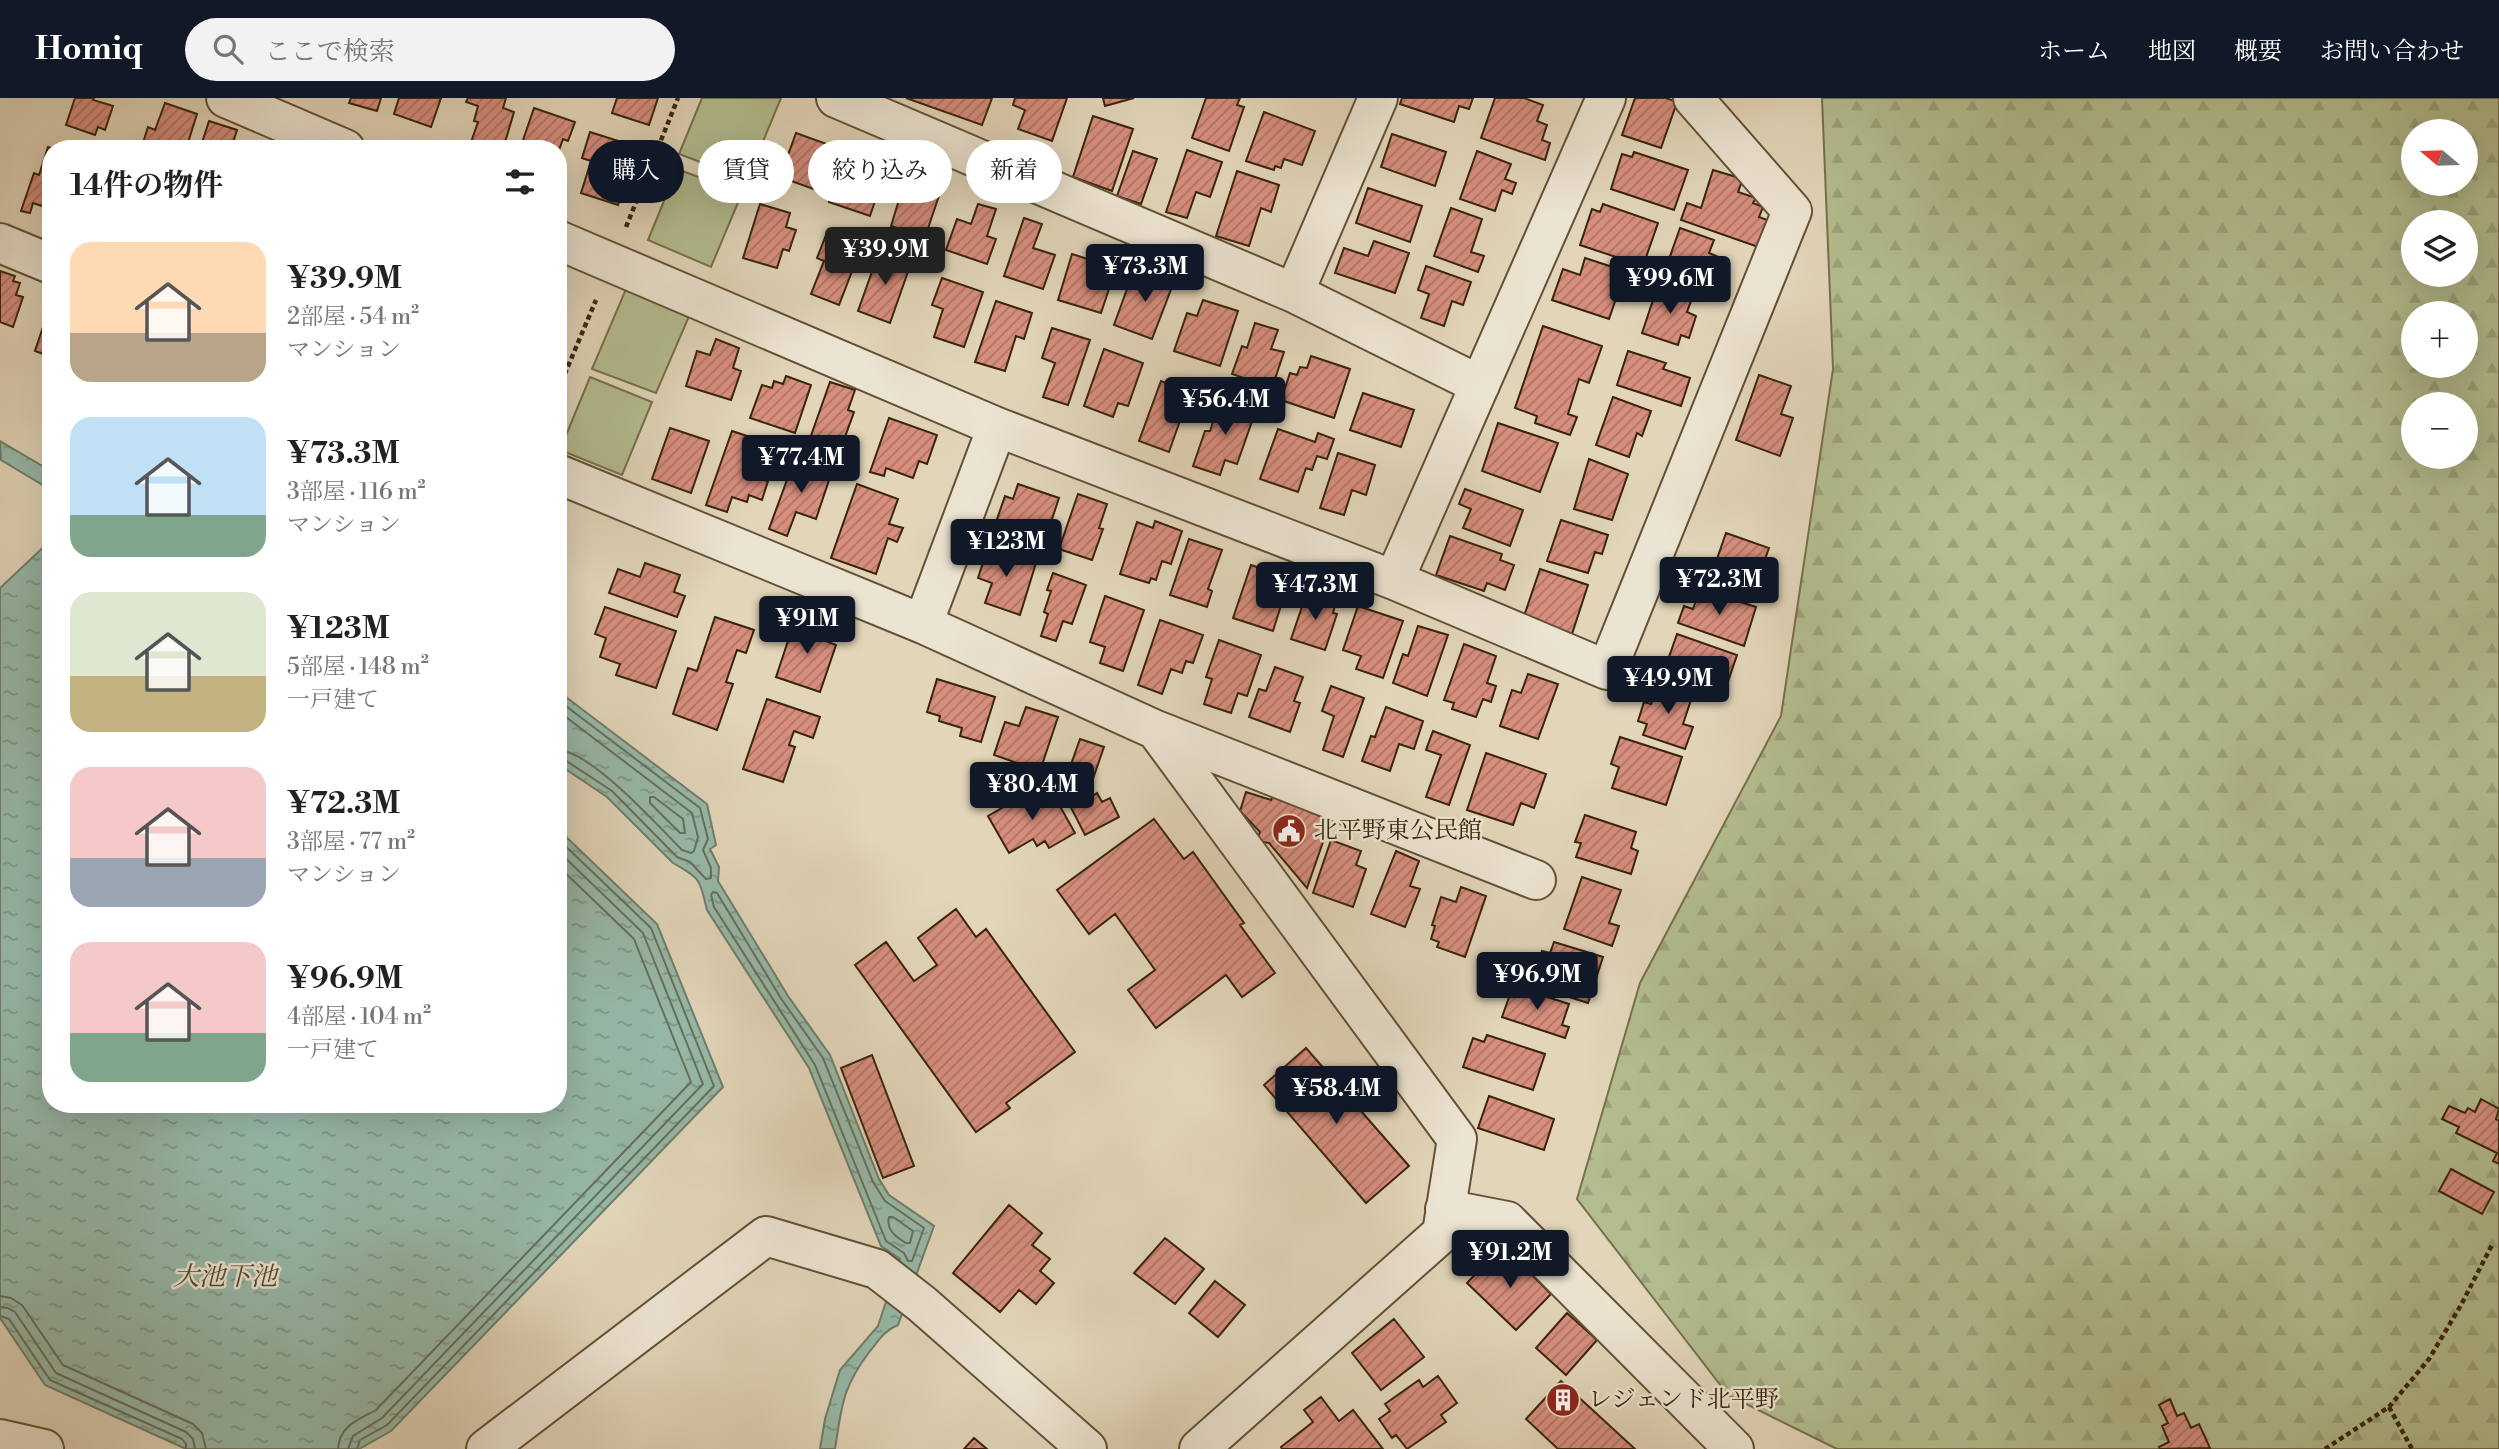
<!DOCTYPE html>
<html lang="ja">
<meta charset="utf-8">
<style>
:root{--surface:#fff;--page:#f2f2f2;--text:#222;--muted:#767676;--accent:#111827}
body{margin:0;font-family:"Libre Bodoni","Noto Serif JP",serif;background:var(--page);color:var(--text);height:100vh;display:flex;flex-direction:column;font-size:26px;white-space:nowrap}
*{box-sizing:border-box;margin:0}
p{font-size:23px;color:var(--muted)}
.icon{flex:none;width:38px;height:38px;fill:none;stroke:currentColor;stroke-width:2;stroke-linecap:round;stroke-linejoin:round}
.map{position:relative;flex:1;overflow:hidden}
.panel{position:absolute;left:42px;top:42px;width:525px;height:973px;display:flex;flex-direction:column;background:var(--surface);border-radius:28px;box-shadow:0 7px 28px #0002}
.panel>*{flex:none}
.guide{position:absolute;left:588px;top:42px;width:665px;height:63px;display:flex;gap:14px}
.needle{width:46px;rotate:289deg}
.controls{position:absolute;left:2401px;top:21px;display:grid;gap:14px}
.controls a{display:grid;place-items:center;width:77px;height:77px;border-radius:50%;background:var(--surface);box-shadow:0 7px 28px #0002;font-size:35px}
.price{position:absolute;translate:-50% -60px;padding:0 16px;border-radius:7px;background:var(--accent);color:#fff;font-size:23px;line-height:46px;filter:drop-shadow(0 2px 4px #0008)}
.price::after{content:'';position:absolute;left:50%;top:42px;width:21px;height:16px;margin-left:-10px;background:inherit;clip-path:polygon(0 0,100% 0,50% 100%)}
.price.on{background:#222;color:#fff}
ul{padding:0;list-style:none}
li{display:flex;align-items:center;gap:21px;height:175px;padding:0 28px}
li span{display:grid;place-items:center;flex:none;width:196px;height:140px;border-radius:21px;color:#555}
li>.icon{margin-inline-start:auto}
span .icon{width:84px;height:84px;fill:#fffc;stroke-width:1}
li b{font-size:30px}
h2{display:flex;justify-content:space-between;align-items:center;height:84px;padding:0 28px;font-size:30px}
.chip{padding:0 24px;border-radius:32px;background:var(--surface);box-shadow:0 7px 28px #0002;font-size:24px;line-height:63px}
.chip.on{background:var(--accent);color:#fff}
header{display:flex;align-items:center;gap:42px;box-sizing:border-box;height:98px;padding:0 35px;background:var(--accent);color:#fff}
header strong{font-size:33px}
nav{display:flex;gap:38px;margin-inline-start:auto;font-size:24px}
.search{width:490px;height:63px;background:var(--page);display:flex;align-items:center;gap:18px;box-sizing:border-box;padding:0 24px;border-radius:38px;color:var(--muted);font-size:26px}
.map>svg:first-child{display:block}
.forest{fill:url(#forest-firs);stroke:#76704c;stroke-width:2;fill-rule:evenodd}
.green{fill:#b3bd8f;stroke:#76704c;stroke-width:2}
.water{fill:url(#water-ripples);stroke:#717d69;stroke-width:2}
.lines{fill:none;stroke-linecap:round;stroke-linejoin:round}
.shore{stroke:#686e59;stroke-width:2}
.building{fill:url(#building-hatch);stroke:#392409;stroke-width:2}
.minor-casing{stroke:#635035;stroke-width:42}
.path{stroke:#392409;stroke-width:4.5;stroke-dasharray:5 3.5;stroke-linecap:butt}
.minor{stroke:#ece4d2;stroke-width:38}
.labels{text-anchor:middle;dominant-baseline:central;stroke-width:5;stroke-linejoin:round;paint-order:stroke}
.poi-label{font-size:24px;fill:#392409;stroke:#ece4d2;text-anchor:start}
.water-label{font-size:26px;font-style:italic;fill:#504931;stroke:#ece4d2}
</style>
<header>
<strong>Homiq</strong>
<div class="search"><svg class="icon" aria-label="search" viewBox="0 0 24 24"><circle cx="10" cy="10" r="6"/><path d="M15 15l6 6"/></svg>ここで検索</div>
<nav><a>ホーム</a><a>地図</a><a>概要</a><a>お問い合わせ</a></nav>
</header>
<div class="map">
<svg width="2499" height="1351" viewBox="0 0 2499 1351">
<defs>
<pattern id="forest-firs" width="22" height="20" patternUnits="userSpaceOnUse" patternTransform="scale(1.75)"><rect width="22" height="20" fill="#b3bd8f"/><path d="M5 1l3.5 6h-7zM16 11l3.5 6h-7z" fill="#9ba27a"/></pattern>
<pattern id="water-ripples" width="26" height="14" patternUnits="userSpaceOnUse" patternTransform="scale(1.75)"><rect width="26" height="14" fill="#96b9a9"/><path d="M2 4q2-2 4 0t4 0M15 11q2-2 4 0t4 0" fill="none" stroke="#7b9688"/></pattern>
<pattern id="building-hatch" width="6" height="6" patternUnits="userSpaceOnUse" patternTransform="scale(1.75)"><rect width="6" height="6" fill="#d78e7e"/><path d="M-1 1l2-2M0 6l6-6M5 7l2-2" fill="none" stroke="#af7465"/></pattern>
</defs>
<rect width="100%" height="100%" fill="#e2d5b9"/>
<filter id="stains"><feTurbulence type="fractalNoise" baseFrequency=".00286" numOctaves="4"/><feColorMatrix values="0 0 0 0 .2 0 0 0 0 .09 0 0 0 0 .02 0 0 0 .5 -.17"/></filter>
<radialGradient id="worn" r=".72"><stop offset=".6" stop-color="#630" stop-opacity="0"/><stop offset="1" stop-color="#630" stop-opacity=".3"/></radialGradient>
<path class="forest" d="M1822,0H2499V1351H1837L1728,1297L1577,1101L1640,885L1781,618L1833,271ZM2413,33H2466V86H2413ZM2413,124H2466V177H2413ZM2413,215H2466V268H2413ZM2413,306H2466V359H2413Z"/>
<path class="green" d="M702,0H781L747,82L679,56Z
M677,71L742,95L711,169L648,142Z
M626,191L690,216L656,295L592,271Z
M590,279L652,304L622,377L560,352Z"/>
<path class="water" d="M0,343L51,373V392L1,362Z
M51,442V1006H558V731L657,826L723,989L391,1333L359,1351H186L45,1287L0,1220V490Z
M558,593L707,706L716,747L710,751L719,769L718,783L788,898L830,957L879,1081L889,1097L934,1128L898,1227C885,1232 879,1242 870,1253C842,1290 842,1307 835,1351H820L825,1321L840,1272L878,1228L900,1161L881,1148L809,970L707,812C699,780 701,781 673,765L607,699L558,666Z"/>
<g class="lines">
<path class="shore" d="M558,602L700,710L708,741L703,752L711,770V780L706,781L690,764L677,759L612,693L565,662L558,660
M558,613L692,715L698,739L694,753L691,755L682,752C658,728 591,653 558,652
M650,699H654L683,721L685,735H680L650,705Z
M713,794L717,795L782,902L823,960L873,1084L885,1103L924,1130L912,1163H908L904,1155L886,1143L815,967L714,809L711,797Z
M889,1119H893L913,1133L910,1145H906C896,1139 886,1132 889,1119Z
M0,1198L11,1200L22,1207L63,1267L193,1326L202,1335L206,1351
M0,1209L8,1210L15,1214L56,1275L186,1334L193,1341L195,1351
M0,1218L9,1221L50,1282L182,1341L186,1346V1351
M338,1351C339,1328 358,1322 376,1312L691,984L634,841L558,768
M348,1351L353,1338L382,1320L703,986L643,835L558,753
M357,1351L360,1342L387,1327L714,988L651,830L558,741"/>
</g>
<path class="building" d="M75,0H94L93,2L113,8L105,32L98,29L95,37L66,27Z
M351,0H381L377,13L349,5Z
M399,0H441L431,29L394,16Z
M468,0H506L503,10L514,14L503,51L469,50L478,24L474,23L478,8L466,4Z
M617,0H658L649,27L612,15Z
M906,0H992L982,27Z
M1015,0H1067L1052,43L1018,31L1025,12L1013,7Z
M1103,0H1134L1105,8Z
M1206,0H1240L1237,7L1244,9L1229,53L1192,40Z
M1402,0H1473L1469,11L1459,8L1454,24L1400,6Z
M1495,0H1524L1543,7L1537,23L1547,27L1542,42L1550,45L1545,62L1481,40Z
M1635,0H1666L1677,4L1661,50L1622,37Z
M165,5L197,16L186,51H141L148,29L155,32Z
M534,10L575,24L568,43L563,41L558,55V51H520Z
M1264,14L1315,33L1302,67L1284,61L1281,70L1275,68L1274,72L1246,63Z
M1093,18L1133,31L1112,93L1073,79Z
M209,23L237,32L231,51H200Z
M590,34L637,49L618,107L581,95L591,63L582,60Z
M796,35L835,49L819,93L780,79Z
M1392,36L1446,54L1435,88L1381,69Z
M48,49L54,51H51V111L33,105L30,115L21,113L34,75L39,77Z
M1187,52L1222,64L1210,99L1196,94L1187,120L1166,114Z
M1133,53L1157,61L1141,106L1117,98Z
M1477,53L1511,66L1505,81L1516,85L1512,96L1502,92L1495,113L1460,101Z
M1634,54L1688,72L1674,112L1611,91L1622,56L1632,59Z
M863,59L893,69L884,96L878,94L870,118L829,104L839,73L857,79Z
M1713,72L1743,81L1738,94L1756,100L1753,105L1763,109L1759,119L1770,123L1761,150L1681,122L1687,105L1701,110Z
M1237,73L1279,87L1271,114L1261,110L1249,148L1216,138Z
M918,81L942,89L925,139L891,128L902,92L913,95Z
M1368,90L1422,108L1410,144L1356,125Z
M760,106L790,115L786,129L796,132L789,153L783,151L777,170L743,160Z
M978,106L996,111L987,138L996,141L987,166L946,152L957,121L971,126Z
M1603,106L1658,125L1643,168L1580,147L1592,111L1600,114Z
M1451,110L1482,121L1471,154L1484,158L1478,174L1434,158Z
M1024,120L1042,126L1033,150L1055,157L1043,191L1004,178Z
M1680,130L1714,142L1709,155L1721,160L1709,197L1662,181Z
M828,132L863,145L839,207L811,196L824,163L817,160Z
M1374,143L1409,155L1395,195L1335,175L1344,150L1368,158Z
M879,154L911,165L890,225L858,213Z
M1072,156L1116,170L1101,215L1058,202Z
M1585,160L1634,176L1627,195L1619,192L1609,221L1552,202L1563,171L1580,177Z
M1426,168L1471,184L1463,207L1452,203L1444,228L1421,220L1429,196L1418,192Z
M1146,171L1175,181L1152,241L1114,227L1131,180L1141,184Z
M0,173L15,178L13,183L20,185L16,197L23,199L13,229L0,224Z
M942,180L983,194L964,249L934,239L943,211L932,207Z
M1658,187L1693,198L1687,214L1696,218L1689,240L1681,237L1678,247L1642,235Z
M1203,202L1238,213L1220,268L1174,253L1187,215L1197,218Z
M996,203L1032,215L1024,241L1016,238L1005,273L975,264Z
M49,211H51V259L35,253Z
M1255,225L1278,232L1271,251L1284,254L1272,290L1232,276L1242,248L1247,250Z
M1543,228L1602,248L1589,285L1579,281L1568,316L1577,319L1570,337L1535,325L1537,318L1515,310Z
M1052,230L1090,242L1068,307L1043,299L1055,265L1042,260Z
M716,241L739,250L733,270L741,273L731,302L686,288L697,253L710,257Z
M1104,251L1143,265L1128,308L1118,305L1113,319L1084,308Z
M1628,253L1666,265L1663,271L1690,280L1681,308L1617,287Z
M1311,258L1350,271L1334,320L1281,302L1290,275L1297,277L1300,269L1307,270Z
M1759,277L1791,288L1781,316L1793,320L1780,358L1736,342Z
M786,278L811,287L795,335L750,320L762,287L772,290L774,283L783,286Z
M1161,283L1190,294L1169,354L1139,343Z
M830,284L855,292L848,312L854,314L845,339L856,343L850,360L808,346Z
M1363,295L1414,312L1401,349L1350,332Z
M1613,299L1651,313L1642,338L1637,335L1629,359L1596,347Z
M1221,300L1256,312L1237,366L1225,362L1220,377L1193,368L1205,333H1210Z
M889,320L937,337L927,366L919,363L913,380L886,370L884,378L870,374Z
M1498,325L1558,345L1540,394L1482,373Z
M670,330L709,343L691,395L652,381Z
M1278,331L1315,344L1318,335L1334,341L1327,361L1317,358L1312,372L1306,370L1298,394L1260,381Z
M732,333L774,347L763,382L768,383L762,402L749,397L747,404L732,399L727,414L706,407Z
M1338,355L1375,367L1366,397L1352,392L1344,417L1320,410Z
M795,360L832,373L816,421L796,414L787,438L769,431Z
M1589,361L1628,376L1612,422L1574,411Z
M857,386L898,401L889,426L903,430L897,444L888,440L876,476L831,460Z
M1018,386L1059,400L1047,436L1040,433V438L996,424L1005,398L1013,401Z
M1465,391L1523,412L1510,448L1463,430L1471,411L1459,406Z
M1078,396L1107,406L1099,430L1103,431L1092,462L1059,451Z
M1561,422L1608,437L1602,456L1595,454L1588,475L1547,463Z
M1155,423L1182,433L1171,466L1162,463L1156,482L1151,480L1149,485L1120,476L1137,424L1153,430Z
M1726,435L1769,450L1761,472L1769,475L1762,495L1711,478Z
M1450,438L1502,456L1500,462L1514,467L1505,492L1487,485L1484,493L1436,477Z
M1189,441L1222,452L1208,491L1212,493L1207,509L1170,497Z
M990,444L1001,448L999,454L1036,465L1020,517L985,505L992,485L978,480Z
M645,465L680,477L674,494L685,498L677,519L609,495L618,471L640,479Z
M1251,467L1281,477L1275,495L1284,498L1273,533L1233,520Z
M1540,471L1588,487L1572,536L1523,521Z
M1053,475L1086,487L1072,526L1063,523L1056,543L1041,538L1048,516L1044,514L1051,493L1047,492Z
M1700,491L1756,509L1744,548L1678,525L1684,508L1693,511Z
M1307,494L1336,504L1333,515L1337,516L1325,552L1291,541Z
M1105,498L1144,512L1123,573L1100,565L1105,549L1090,544Z
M1358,508L1403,523L1383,580L1356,571L1361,558L1343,552Z
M605,509L676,533L656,590L616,577L620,566L600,559L606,540L595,536Z
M715,519L754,532L746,555L737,552L726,584L733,586L717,632L673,616L688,570L697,573Z
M804,520L827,527L823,542L836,547L820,594L776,579L792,531L800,533Z
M1160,522L1203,537L1193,565L1186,563L1182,575L1171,571L1162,596L1138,587Z
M1418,528L1448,537L1427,598L1393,585L1403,556L1408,558Z
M1677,536L1737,557L1724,595L1676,578L1680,563L1669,559Z
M1219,542L1261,557L1247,598L1238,595L1231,615L1204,606L1212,581L1206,579Z
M1464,546L1496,558L1487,585L1496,588L1491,604L1483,601L1476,619L1452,611L1454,605L1444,602Z
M1275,569L1303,579L1294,603L1300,605L1290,634L1249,619L1259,591L1266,593Z
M1528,576L1558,586L1538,641L1500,628L1512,592L1521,595Z
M937,581L995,599L981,644L960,638L962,630L939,623L940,618L927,614Z
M1659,584L1693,596L1683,626L1693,629L1685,651L1643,637L1647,626L1638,623L1644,604L1651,606Z
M1331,588L1364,600L1343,659L1323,652L1334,618L1322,613Z
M767,601L820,619L813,640L794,633L789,647L795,649L783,684L743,671Z
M1026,609L1058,619L1040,673L994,657L1005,624L1019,628Z
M1386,609L1423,623L1414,651L1399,646L1390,673L1362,663L1371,638L1375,639Z
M1433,633L1470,647L1449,707L1426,699L1441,657L1426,652Z
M1620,639L1682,659L1666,707L1612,690L1619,669L1611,666Z
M1080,641L1104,649L1088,695L1091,699L1097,695L1102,704L1110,700L1119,719L1085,737L1062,692Z
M1486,655L1546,676L1534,710L1521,705L1513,727L1467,712Z
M1033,692L1037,702L1052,694L1075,735L1049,750L1045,743L1037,748L1033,741L1009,755L988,718Z
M1275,692L1334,712L1307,790L1269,745L1256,743L1260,734L1240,713L1246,694L1271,702Z
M1585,717L1636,734L1631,750L1638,753L1631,776L1576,759L1581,745L1575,744Z
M1154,721L1184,761L1193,754L1244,825L1240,827L1275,875L1242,899L1226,877L1156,930L1128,892L1155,872L1115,816L1089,836L1057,792Z
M1331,742L1361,753L1356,767L1366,771L1353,809L1313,795Z
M1396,753L1419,763L1410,788L1420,791L1405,829L1371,816Z
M1582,779L1621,792L1609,825L1619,828L1612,848L1564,831Z
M1461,789L1486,798L1465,859L1437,849L1439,844L1431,841L1435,828L1432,827L1441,799L1456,804Z
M956,811L976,839L986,831L1075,954L1006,1005L1010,1010L976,1034L855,867L886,844L914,883L937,867L918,840Z
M1554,844L1603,859L1588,905L1531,887L1542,853L1550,855Z
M1513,888L1569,906L1562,927L1569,929L1565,940L1502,919Z
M1487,937L1545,956L1533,992L1463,969L1473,940L1484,944Z
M1306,950L1409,1068L1366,1105L1264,987Z
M872,957L914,1068L883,1080L841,970Z
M1489,998L1554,1021L1544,1052L1478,1030Z
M2481,1001L2499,1011L2496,1021L2499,1023V1066L2493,1063L2497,1055L2456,1035L2459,1029L2442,1021L2449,1008L2465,1015L2468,1010L2475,1014Z
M2451,1071L2494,1094L2482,1116L2439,1093Z
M1009,1107L1042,1135L1032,1147L1050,1161L1040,1173L1054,1185L1036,1206L1019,1192L1000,1214L953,1175Z
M1165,1140L1204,1171L1175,1206L1134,1175Z
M1511,1156L1551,1196L1516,1232L1467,1185L1489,1162L1500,1167Z
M1215,1183L1245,1207L1218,1239L1189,1215Z
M1567,1215L1597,1242L1566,1277L1536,1250Z
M1394,1221L1424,1259L1381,1292L1352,1255Z
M1438,1278L1457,1305L1441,1317L1446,1324L1407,1351L1396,1337L1392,1340L1379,1321L1390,1313L1385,1306L1419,1282L1423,1289Z
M1561,1283L1635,1351H1558L1526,1321Z
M1321,1299L1339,1323L1353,1312L1383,1351H1282L1281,1349L1313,1324L1304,1312Z
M2170,1301L2177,1318L2184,1315L2191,1330L2199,1326L2210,1350L2160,1351L2159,1349L2169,1344L2162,1328L2168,1325L2159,1307Z
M974,1340L987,1351H964Z"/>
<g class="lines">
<g class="minor-casing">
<path id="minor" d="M226,0L345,51
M836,0L1294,195L1480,287
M558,142L997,329L1394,482L1607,572L1792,113L1693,0
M0,145L51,166
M1294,195L1378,0
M558,376L923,526L1156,632L1457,1041L1442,1135L1199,1351
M1394,482L1606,0
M923,526L997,329
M1156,632L1536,782
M1445,1111L1507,1123L1734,1351
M0,1341L44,1351
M486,1351L766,1138L877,1171L922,1206L1087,1351"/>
</g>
<path class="path" d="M626,129L678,0
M558,292L596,202
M2389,1309L2412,1351
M2325,1351L2389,1309L2429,1261L2461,1207L2493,1145"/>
<use href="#minor" class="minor"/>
</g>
<defs>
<g id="civic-disc" transform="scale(1.75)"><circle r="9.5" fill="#8f2418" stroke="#ece4d2"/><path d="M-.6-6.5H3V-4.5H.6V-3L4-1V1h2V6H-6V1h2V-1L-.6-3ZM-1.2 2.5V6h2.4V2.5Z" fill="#fff"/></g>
<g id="building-disc" transform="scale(1.75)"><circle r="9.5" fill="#8f2418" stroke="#ece4d2"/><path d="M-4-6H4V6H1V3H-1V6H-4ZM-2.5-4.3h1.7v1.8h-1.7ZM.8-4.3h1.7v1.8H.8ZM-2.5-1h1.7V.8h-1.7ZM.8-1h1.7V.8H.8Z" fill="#fff"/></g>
</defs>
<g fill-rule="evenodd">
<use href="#civic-disc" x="1289" y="733"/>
<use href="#building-disc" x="1563" y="1302"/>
</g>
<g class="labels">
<g class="poi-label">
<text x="1314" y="733">北平野東公民館</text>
<text x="1588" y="1302">レジェンド北平野</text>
</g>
<g class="water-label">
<text x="225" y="1179">大池下池</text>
</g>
</g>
<rect width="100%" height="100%" filter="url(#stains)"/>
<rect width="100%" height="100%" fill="url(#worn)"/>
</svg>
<div class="controls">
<a><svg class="needle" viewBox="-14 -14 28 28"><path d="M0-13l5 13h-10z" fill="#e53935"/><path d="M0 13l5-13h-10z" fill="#767676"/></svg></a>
<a><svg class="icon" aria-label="layers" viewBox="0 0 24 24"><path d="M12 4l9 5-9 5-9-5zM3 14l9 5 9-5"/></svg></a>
<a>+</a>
<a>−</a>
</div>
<b class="price on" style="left:885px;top:189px">¥39.9M</b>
<b class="price" style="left:1145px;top:206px">¥73.3M</b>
<b class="price" style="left:1670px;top:218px">¥99.6M</b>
<b class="price" style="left:1225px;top:339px">¥56.4M</b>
<b class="price" style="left:801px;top:397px">¥77.4M</b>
<b class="price" style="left:1006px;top:481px">¥123M</b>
<b class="price" style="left:1719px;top:519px">¥72.3M</b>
<b class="price" style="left:1315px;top:524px">¥47.3M</b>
<b class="price" style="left:807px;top:558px">¥91M</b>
<b class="price" style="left:1668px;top:618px">¥49.9M</b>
<b class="price" style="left:1032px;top:724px">¥80.4M</b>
<b class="price" style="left:1537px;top:914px">¥96.9M</b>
<b class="price" style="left:1336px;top:1028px">¥58.4M</b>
<b class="price" style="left:1510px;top:1192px">¥91.2M</b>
<div class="guide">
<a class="chip on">購入</a>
<a class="chip">賃貸</a>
<a class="chip">絞り込み</a>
<a class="chip">新着</a>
</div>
<section class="panel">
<h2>14件の物件<svg class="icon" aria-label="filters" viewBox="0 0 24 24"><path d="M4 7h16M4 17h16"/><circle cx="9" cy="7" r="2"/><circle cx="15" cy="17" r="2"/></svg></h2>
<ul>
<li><span style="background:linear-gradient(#ffd9b3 65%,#b9a48a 0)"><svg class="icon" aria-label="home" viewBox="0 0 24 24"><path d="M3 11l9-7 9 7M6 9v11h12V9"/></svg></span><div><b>¥39.9M</b><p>2部屋 · 54 m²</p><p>マンション</p></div></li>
<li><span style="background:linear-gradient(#bfe0f5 70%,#7fa58c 0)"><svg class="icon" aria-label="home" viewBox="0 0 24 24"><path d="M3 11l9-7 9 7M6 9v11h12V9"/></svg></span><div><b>¥73.3M</b><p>3部屋 · 116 m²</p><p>マンション</p></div></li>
<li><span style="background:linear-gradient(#dfe7d0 60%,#c2b280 0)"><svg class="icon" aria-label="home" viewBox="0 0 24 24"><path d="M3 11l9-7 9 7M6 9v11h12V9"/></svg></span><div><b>¥123M</b><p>5部屋 · 148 m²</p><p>一戸建て</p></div></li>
<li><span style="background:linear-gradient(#f6c9c9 65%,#9aa5b1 0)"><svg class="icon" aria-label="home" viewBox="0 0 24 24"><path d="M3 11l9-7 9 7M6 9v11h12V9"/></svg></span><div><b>¥72.3M</b><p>3部屋 · 77 m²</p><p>マンション</p></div></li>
<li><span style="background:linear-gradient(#f6c9c9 65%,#7fa58c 0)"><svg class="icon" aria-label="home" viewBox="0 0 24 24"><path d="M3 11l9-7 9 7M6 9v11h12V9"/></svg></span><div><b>¥96.9M</b><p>4部屋 · 104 m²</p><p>一戸建て</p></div></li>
</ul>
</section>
</div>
